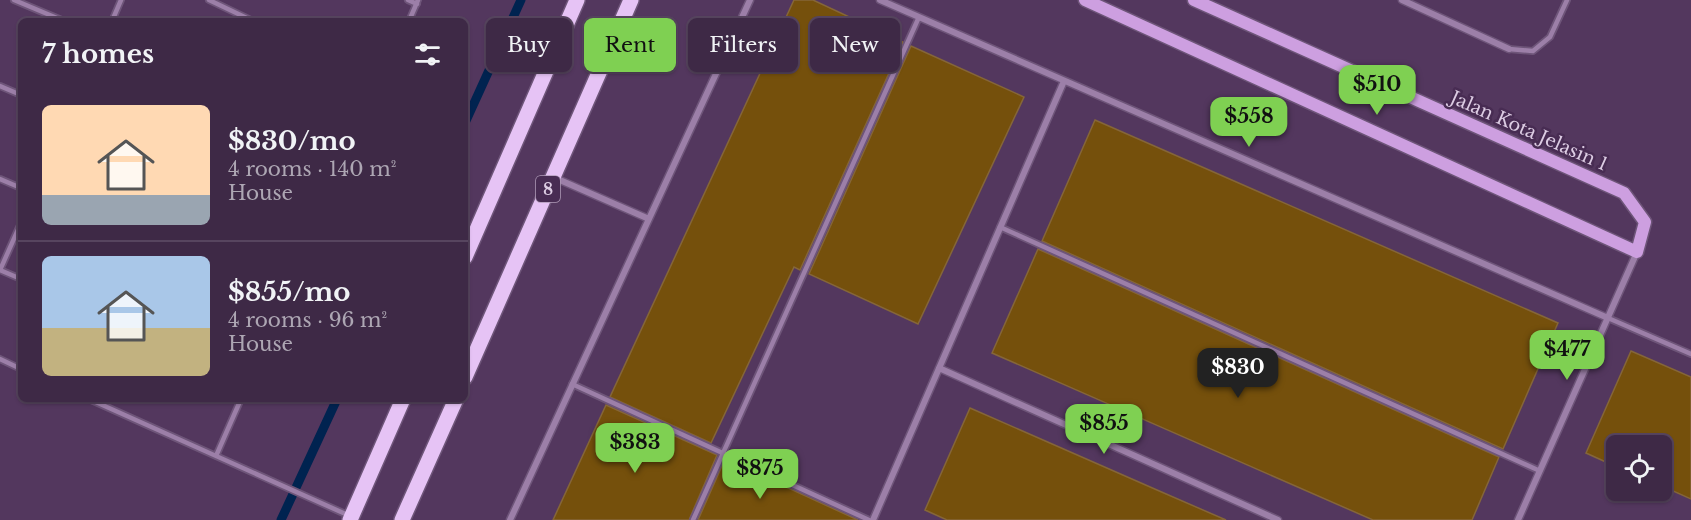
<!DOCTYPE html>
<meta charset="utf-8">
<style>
:root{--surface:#3e2946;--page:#493551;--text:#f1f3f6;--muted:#ada6b3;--line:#57455f;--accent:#7fd052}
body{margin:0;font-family:"Libre Baskerville",serif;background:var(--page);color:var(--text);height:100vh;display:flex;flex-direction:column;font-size:22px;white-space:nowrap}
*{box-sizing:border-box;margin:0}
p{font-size:20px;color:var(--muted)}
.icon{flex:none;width:33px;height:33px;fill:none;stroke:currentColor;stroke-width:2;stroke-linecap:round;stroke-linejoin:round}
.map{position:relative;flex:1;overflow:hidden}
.side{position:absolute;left:18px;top:18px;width:450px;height:384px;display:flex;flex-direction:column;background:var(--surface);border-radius:9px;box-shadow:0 2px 4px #0004,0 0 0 2px var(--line)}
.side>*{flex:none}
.top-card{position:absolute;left:486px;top:18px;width:570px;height:54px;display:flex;gap:12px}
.buttons{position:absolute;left:1606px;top:435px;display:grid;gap:12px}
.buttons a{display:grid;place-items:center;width:66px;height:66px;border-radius:9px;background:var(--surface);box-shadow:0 2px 4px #0004,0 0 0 2px var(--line);font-size:30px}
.price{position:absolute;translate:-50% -51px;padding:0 14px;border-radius:12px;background:var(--accent);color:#111;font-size:20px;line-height:39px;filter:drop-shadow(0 2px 3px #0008)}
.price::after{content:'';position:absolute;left:50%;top:36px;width:18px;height:14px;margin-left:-9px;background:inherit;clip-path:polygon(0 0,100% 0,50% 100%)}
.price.current{background:#222;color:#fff}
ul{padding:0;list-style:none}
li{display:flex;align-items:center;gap:18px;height:150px;padding:0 24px}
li+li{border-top:2px solid var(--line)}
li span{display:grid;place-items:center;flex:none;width:168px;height:120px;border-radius:9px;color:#555}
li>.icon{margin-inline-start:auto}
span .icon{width:72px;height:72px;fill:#fffc;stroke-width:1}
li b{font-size:26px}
h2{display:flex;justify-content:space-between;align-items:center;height:72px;padding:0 24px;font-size:26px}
.tag{padding:0 21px;border-radius:9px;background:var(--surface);box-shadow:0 2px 4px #0004,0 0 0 2px var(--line);font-size:21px;line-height:54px}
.tag.current{background:var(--accent);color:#111}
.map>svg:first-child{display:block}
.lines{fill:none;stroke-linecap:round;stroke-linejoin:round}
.stream{stroke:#002350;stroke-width:9}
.building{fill:#75500c;stroke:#856639;stroke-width:1.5}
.lane-casing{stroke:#6e5579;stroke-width:8}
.street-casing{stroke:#6e5579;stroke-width:9}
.secondary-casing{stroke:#6e5579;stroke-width:15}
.primary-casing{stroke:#6e5579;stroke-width:18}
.lane{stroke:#9c7fa8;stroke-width:4.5}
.street{stroke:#9c7fa8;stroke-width:6}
.secondary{stroke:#cd9fe0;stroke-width:12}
.primary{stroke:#e6c3f5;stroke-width:15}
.labels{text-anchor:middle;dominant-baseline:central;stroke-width:5;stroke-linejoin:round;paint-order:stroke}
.shield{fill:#482c53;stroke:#b09cb8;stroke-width:1.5}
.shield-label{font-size:16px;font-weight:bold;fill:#dccce3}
.street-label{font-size:18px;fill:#dccce3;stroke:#482c53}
</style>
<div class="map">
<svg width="1691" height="520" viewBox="0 0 1691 520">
<rect width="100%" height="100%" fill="#53375e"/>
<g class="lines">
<path class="stream" d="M465,123L521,0
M281,520L337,399"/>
</g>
<path class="building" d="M794,0H813L903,42L800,270L794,267L711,443L610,397Z
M911,46L1024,97L918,324L809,274Z
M1095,120L1558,323L1503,449L1042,241Z
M1038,249L1499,457L1472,520H1373L992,353Z
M1631,351L1691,377V499L1662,486V446H1617V467L1586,453Z
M606,405L717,455L689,520H553Z
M970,408L1157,490L1226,520H947L925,510Z
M725,459L858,520H698Z"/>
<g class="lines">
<g class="lane-casing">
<path id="lane" d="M14,0L64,21
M209,0L253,21
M408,0L417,4
M112,21L121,0
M409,21L418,0
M1509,49L1533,51L1550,37L1567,0
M0,86L21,95
M0,179L21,188
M1000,227L1540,471
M0,270L21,223
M0,270L21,279
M1608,318L1691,354
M0,359L21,369
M572,384L869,520
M89,399L350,516
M216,456L241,399
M693,520L919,17"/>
</g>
<g class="street-casing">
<path id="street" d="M880,0L1608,318
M1402,0L1509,49
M553,177L649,219
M939,368L1278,520
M510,520L750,0
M873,520L1064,81
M1518,520L1637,252"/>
</g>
<g class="secondary-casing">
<path id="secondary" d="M1085,0L1637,252L1645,222L1624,193L1194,0"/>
</g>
<g class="primary-casing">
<path id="primary" d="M465,257L577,0
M465,377L631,0
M350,520L403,399
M402,520L456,399"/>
</g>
<use href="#lane" class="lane"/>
<use href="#street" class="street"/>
<use href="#secondary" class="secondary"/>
<use href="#primary" class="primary"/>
</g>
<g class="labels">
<rect class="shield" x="536" y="176" width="24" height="26" rx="4.5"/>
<g class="shield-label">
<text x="548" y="189">8</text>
</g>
<g class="street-label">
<text transform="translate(1529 131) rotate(24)">Jalan Kota Jelasin 1</text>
</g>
</g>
</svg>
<div class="buttons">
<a><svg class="icon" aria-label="locate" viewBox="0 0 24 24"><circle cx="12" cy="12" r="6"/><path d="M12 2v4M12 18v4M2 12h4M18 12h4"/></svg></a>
</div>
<b class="price" style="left:1377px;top:116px">$510</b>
<b class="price" style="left:1249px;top:148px">$558</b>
<b class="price" style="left:1567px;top:381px">$477</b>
<b class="price current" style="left:1238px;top:399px">$830</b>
<b class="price" style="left:1104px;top:455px">$855</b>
<b class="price" style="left:635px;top:474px">$383</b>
<b class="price" style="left:760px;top:500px">$875</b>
<div class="top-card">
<a class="tag">Buy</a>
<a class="tag current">Rent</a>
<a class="tag">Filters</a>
<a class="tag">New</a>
</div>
<section class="side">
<h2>7 homes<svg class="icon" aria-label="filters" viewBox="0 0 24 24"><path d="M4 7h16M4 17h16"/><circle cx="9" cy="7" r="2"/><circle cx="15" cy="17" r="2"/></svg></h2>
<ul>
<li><span style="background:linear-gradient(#ffd9b3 75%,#9aa5b1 0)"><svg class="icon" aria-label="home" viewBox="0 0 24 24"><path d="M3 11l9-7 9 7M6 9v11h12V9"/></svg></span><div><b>$830/mo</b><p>4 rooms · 140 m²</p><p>House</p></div></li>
<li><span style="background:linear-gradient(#a9c7e8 60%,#c2b280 0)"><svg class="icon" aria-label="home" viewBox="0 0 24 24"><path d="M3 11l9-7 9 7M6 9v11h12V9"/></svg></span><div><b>$855/mo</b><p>4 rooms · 96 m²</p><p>House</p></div></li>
</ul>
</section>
</div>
